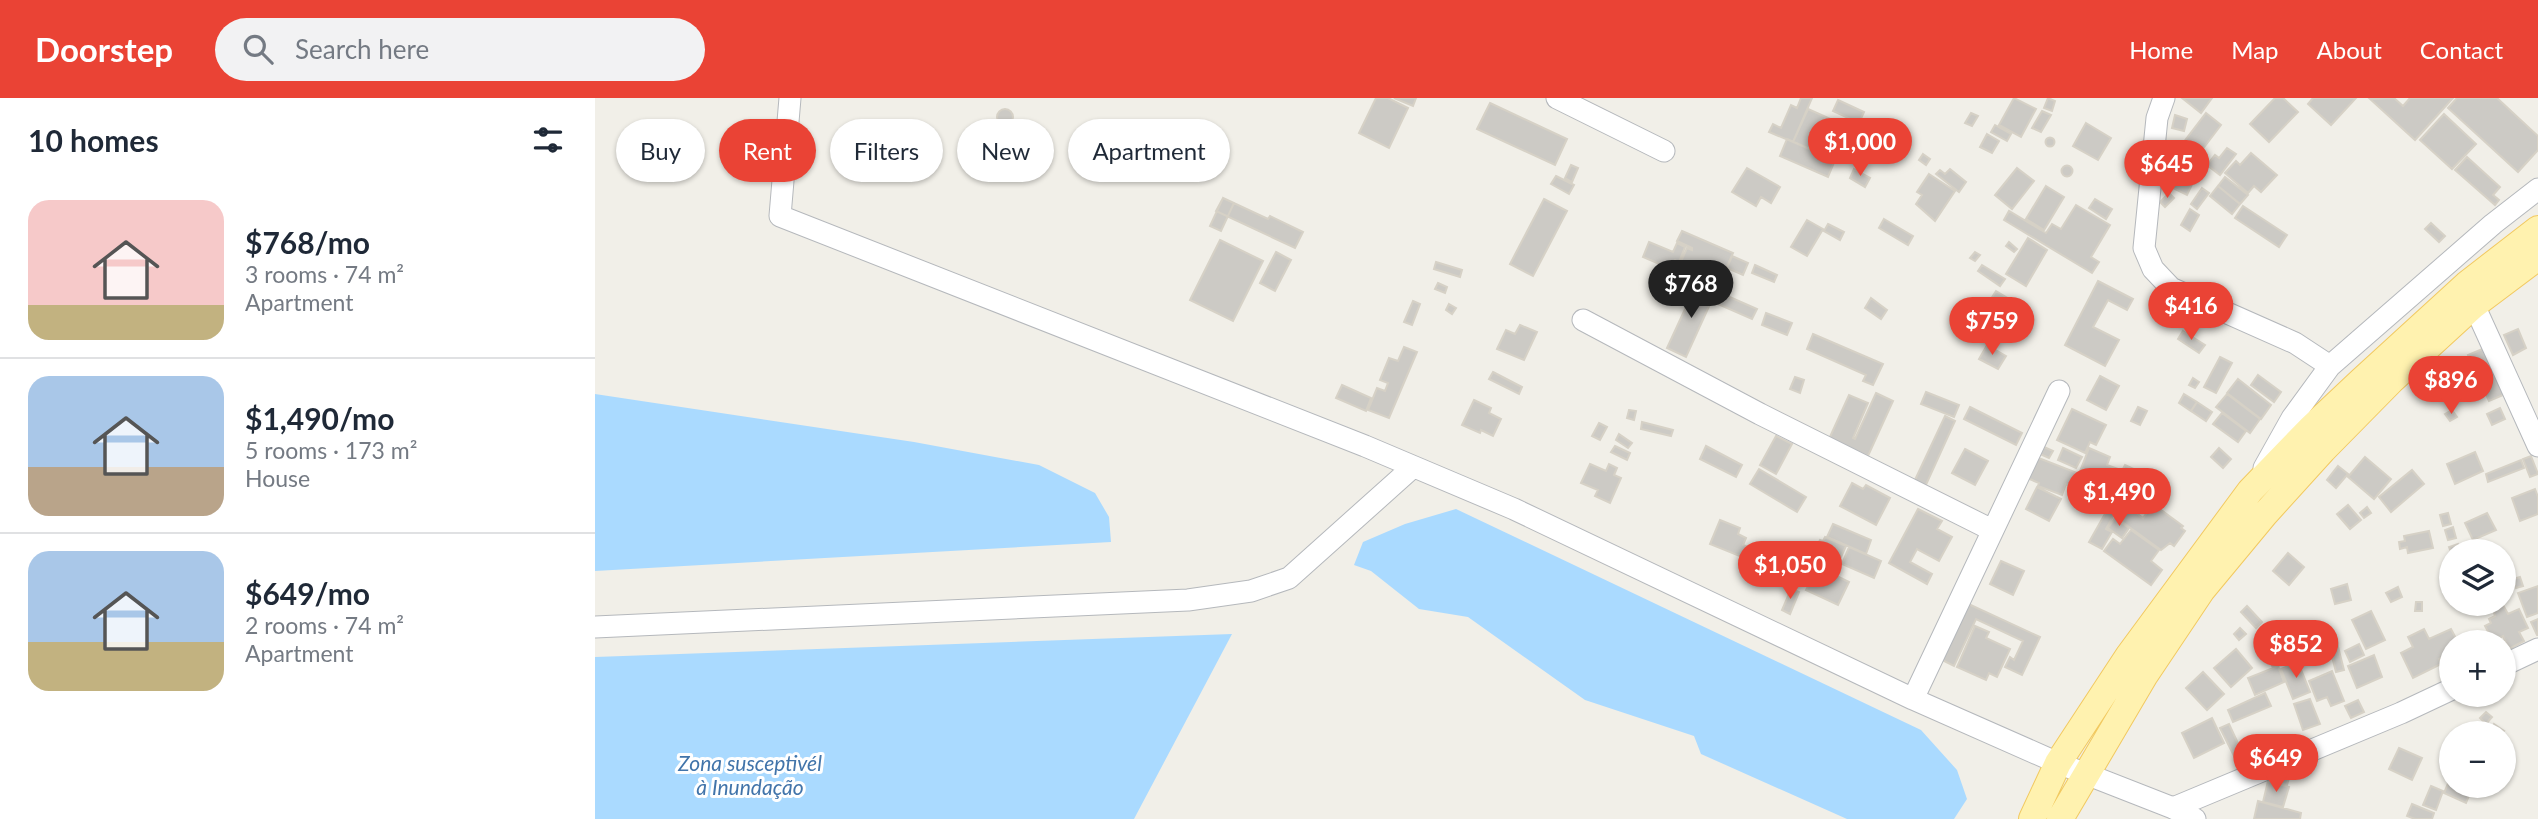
<!DOCTYPE html>
<meta charset="utf-8">
<style>
:root{--surface:#fff;--page:#f2f2f3;--text:#1f2937;--muted:#747a83;--line:#e0e1e3;--accent:#ea4335}
body{margin:0;font-family:Lato,sans-serif;background:var(--page);color:var(--text);height:100vh;display:flex;flex-direction:column;font-size:26px;white-space:nowrap}
*{box-sizing:border-box;margin:0}
p{font-size:23px;color:var(--muted)}
.icon{flex:none;width:38px;height:38px;fill:none;stroke:currentColor;stroke-width:2;stroke-linecap:round;stroke-linejoin:round}
.map{position:relative;flex:1;overflow:hidden}
.panel{display:flex;flex-direction:column;background:var(--surface);width:595px}
.panel>*{flex:none}
.hud{position:absolute;left:21px;top:21px;width:665px;height:63px;display:flex;gap:14px}
.controls{position:absolute;left:1844px;top:441px;display:grid;gap:14px}
.controls a{display:grid;place-items:center;width:77px;height:77px;border-radius:50%;background:var(--surface);box-shadow:0 2px 5px #0004;font-size:35px}
.price{position:absolute;translate:-50% -60px;padding:0 16px;border-radius:24px;background:var(--accent);color:#fff;font-size:23px;line-height:46px;filter:drop-shadow(0 2px 4px #0008)}
.price::after{content:'';position:absolute;left:50%;top:42px;width:21px;height:16px;margin-left:-10px;background:inherit;clip-path:polygon(0 0,100% 0,50% 100%)}
.price.active{background:#222;color:#fff}
ul{padding:0;list-style:none}
li{display:flex;align-items:center;gap:21px;height:175px;padding:0 28px}
li+li{border-top:2px solid var(--line)}
li span{display:grid;place-items:center;flex:none;width:196px;height:140px;border-radius:21px;color:#555}
li>.icon{margin-inline-start:auto}
span .icon{width:84px;height:84px;fill:#fffc;stroke-width:1}
li b{font-size:30px}
h2{display:flex;justify-content:space-between;align-items:center;height:84px;padding:0 28px;font-size:30px}
.chip{padding:0 24px;border-radius:32px;background:var(--surface);box-shadow:0 2px 5px #0004;font-size:24px;line-height:63px}
.chip.active{background:var(--accent);color:#fff}
header{display:flex;align-items:center;gap:42px;box-sizing:border-box;height:98px;padding:0 35px;background:var(--accent);color:#fff}
header strong{font-size:33px}
nav{display:flex;gap:38px;margin-inline-start:auto;font-size:24px}
.search{width:490px;height:63px;background:var(--page);display:flex;align-items:center;gap:18px;box-sizing:border-box;padding:0 24px;border-radius:38px;color:var(--muted);font-size:26px}
main{display:flex;flex:1;min-height:0}
.map>svg:first-child{display:block}
.water{fill:#aadaff}
.building{fill:#cccac5;stroke:#d6d1c6;stroke-width:2}
.lines{fill:none;stroke-linecap:round;stroke-linejoin:round}
.minor-casing{stroke:#b5b8bc;stroke-width:23}
.major-casing{stroke:#f2c960;stroke-width:28}
.minor{stroke:#fff;stroke-width:21}
.major{stroke:#fff2af;stroke-width:26}
.labels{text-anchor:middle;dominant-baseline:central;stroke-width:6;stroke-linejoin:round;paint-order:stroke}
.water-label{font-size:21px;font-style:italic;fill:#4174aa;stroke:#fff}
</style>
<header>
<strong>Doorstep</strong>
<div class="search"><svg class="icon" aria-label="search" viewBox="0 0 24 24"><circle cx="10" cy="10" r="6"/><path d="M15 15l6 6"/></svg>Search here</div>
<nav><a>Home</a><a>Map</a><a>About</a><a>Contact</a></nav>
</header>
<main>
<section class="panel">
<h2>10 homes<svg class="icon" aria-label="filters" viewBox="0 0 24 24"><path d="M4 7h16M4 17h16"/><circle cx="9" cy="7" r="2"/><circle cx="15" cy="17" r="2"/></svg></h2>
<ul>
<li><span style="background:linear-gradient(#f6c9c9 75%,#c2b280 0)"><svg class="icon" aria-label="home" viewBox="0 0 24 24"><path d="M3 11l9-7 9 7M6 9v11h12V9"/></svg></span><div><b>$768/mo</b><p>3 rooms · 74 m²</p><p>Apartment</p></div></li>
<li><span style="background:linear-gradient(#a9c7e8 65%,#b9a48a 0)"><svg class="icon" aria-label="home" viewBox="0 0 24 24"><path d="M3 11l9-7 9 7M6 9v11h12V9"/></svg></span><div><b>$1,490/mo</b><p>5 rooms · 173 m²</p><p>House</p></div></li>
<li><span style="background:linear-gradient(#a9c7e8 65%,#c2b280 0)"><svg class="icon" aria-label="home" viewBox="0 0 24 24"><path d="M3 11l9-7 9 7M6 9v11h12V9"/></svg></span><div><b>$649/mo</b><p>2 rooms · 74 m²</p><p>Apartment</p></div></li>
</ul>
</section>
<div class="map">
<svg width="1943" height="721" viewBox="0 0 1943 721">
<rect width="100%" height="100%" fill="#f1efe8"/>
<path class="water" d="M0,296L319,344L444,367L500,395L514,419L516,444L0,473Z
M861,411L1326,632L1362,672L1372,701L1359,721H1252L1106,656L1099,638L990,602L873,519L824,511L776,473L759,467L768,444L810,426Z
M637,536L539,721H0V559Z"/>
<path class="building" d="M781,0H793L813,10L794,50L764,35Z
M799,0H821L818,8Z
M1206,0H1217L1198,44L1174,34L1178,26L1186,30L1196,7L1202,10Z
M1419,0L1441,11L1426,39L1404,27Z
M1453,0L1460,3L1457,13L1449,10Z
M1587,0H1617L1606,15Z
M1680,0H1688L1703,14L1674,44L1655,26Z
M1718,0H1761L1736,27L1713,6Z
M1799,0L1808,8L1815,0H1858L1820,42L1775,1Z
M1862,0H1902L1943,38V52L1923,74L1853,10Z
M1243,2L1269,14L1264,25L1238,13Z
M895,5L972,41L960,67L882,31Z
M1213,11L1240,23L1237,31L1245,34L1237,51L1243,54L1240,62L1198,44Z
M402 19a8 8 0 1 1 16 0a8 8 0 1 1-16 0Z
M1447,13L1456,17L1446,34L1437,30Z
M1376,15L1383,18L1377,28L1370,25Z
M1611,15L1626,27L1604,56L1588,45Z
M1849,16L1881,46L1857,71L1825,42Z
M1580,17L1592,21L1589,33L1577,30Z
M1288,25L1309,36L1304,45L1283,34Z
M1491,25L1516,40L1503,62L1478,48Z
M1400,27L1416,36L1412,43L1396,34Z
M1392,36L1404,43L1397,55L1385,49Z
M1450.5 44a4.5 4.5 0 1 1 9 0a4.5 4.5 0 1 1-9 0Z
M1192,41L1240,62L1233,79L1185,58Z
M1573,45L1588,50L1585,58L1571,53Z
M1632,50L1641,56L1625,77L1612,67L1620,57L1624,60Z
M1656,55L1682,77L1666,94L1659,88L1653,95L1630,75L1641,63L1645,67Z
M1328,56L1335,61L1331,67L1324,62Z
M1872,59L1905,89L1898,97L1904,102L1900,107L1860,72Z
M1584,65L1603,74L1592,97L1576,89L1584,74L1581,72Z
M976,67L983,70L977,84L970,80Z
M1466.5 73a5.5 5.5 0 1 1 11 0a5.5 5.5 0 1 1-11 0Z
M1152,70L1185,89L1176,105L1166,99L1161,108L1137,94Z
M1422,70L1439,83L1417,111L1400,97Z
M1259,71L1275,80L1270,89L1255,80Z
M1355,71L1371,84L1364,94L1341,76L1345,72L1350,76Z
M1334,76L1360,93L1340,123L1321,106L1327,97L1322,94Z
M961,78L979,87L974,96L956,86Z
M1630,79L1653,97L1645,106L1623,88Z
M1451,88L1469,99L1449,132L1431,121Z
M1623,88L1645,106L1637,116L1615,98Z
M1607,90L1614,95L1602,111L1596,106Z
M1574,95L1579,100L1570,109L1565,104Z
M628,100L639,105L626,133L615,128Z
M628,100L673,121L675,118L708,134L700,150L621,113Z
M949,101L972,113L938,178L915,166Z
M1500,101L1517,111L1511,121L1494,110Z
M1481,107L1515,127L1496,159L1504,164L1497,175L1409,122L1414,113L1451,135L1457,126L1466,131Z
M1648,108L1692,137L1684,149L1640,120Z
M1595,111L1604,117L1595,133L1586,127Z
M1289,121L1318,138L1313,147L1284,130Z
M1212,122L1228,131L1212,158L1196,149Z
M1836,125L1850,138L1844,144L1830,131Z
M1233,126L1249,134L1245,142L1229,133Z
M1087,133L1138,155L1121,193L1081,175L1092,150L1097,152V150L1082,143Z
M1433,140L1452,152L1431,188L1411,176Z
M625,142L668,163L638,223L595,202Z
M1054,144L1078,154L1082,145L1090,149L1084,164L1080,162L1076,171L1048,159Z
M1414,144L1422,151L1419,154L1411,148Z
M681,154L696,162L680,193L665,185Z
M1380,154L1385,157L1380,163L1375,160Z
M1137,158L1153,165L1148,177L1132,170Z
M841,164L867,172L865,179L839,171Z
M1160,167L1182,177L1179,184L1157,175Z
M1387,167L1410,181L1405,188L1383,173Z
M1503,183L1538,201L1532,212L1513,202L1498,229L1524,242L1510,268L1470,247Z
M843,185L852,189L850,195L840,191Z
M1102,185L1121,193L1091,259L1072,250Z
M1121,193L1162,211L1157,221L1116,203Z
M1401,193L1421,205L1405,232L1398,228L1394,234L1377,224L1383,216L1385,218Z
M1276,200L1292,212L1286,221L1270,210Z
M818,203L825,206L817,227L809,224Z
M854,206L861,210L857,216L851,212Z
M1171,215L1197,225L1192,237L1167,227Z
M1589,222L1590,228L1577,229L1576,223Z
M925,227L942,234L929,262L902,251L911,232L920,236Z
M1923,231L1931,250L1918,257L1909,237Z
M1588,233L1610,247L1604,255L1583,241Z
M1218,236L1288,266L1278,287L1268,283L1271,277L1212,251Z
M1392,247L1411,258L1403,271L1384,261Z
M809,249L822,254L794,320L773,312L782,290L790,293L793,285L785,282L794,260L803,263Z
M1892,249L1913,295L1894,303L1873,257Z
M1625,259L1637,265L1621,295L1609,289Z
M898,274L927,289L924,296L894,281Z
M1663,277L1686,294L1679,304L1656,287Z
M1505,278L1524,288L1511,312L1492,302Z
M1200,279L1209,282L1205,295L1195,291Z
M1598,280L1604,284L1600,290L1594,287Z
M1643,281L1676,307L1666,321L1632,295Z
M747,287L776,300L771,313L741,300Z
M1331,294L1364,307L1359,319L1326,306Z
M1281,295L1298,303L1273,358L1234,341L1254,297L1273,305L1258,340L1260,341Z
M1589,296L1602,304L1596,313L1584,305Z
M1632,296L1665,321L1655,335L1621,309Z
M879,302L896,310L894,315L906,321L898,338L886,332L885,335L867,327Z
M1602,304L1617,314L1611,323L1596,313Z
M1375,309L1427,335L1421,347L1369,321Z
M1543,309L1552,313L1545,327L1536,323Z
M1905,310L1910,321L1897,327L1892,316Z
M1477,311L1511,327L1501,347L1495,344L1490,355L1462,342Z
M1034,312L1041,313L1039,322L1032,320Z
M1857,312L1862,319L1855,323L1850,316Z
M1627,315L1651,333L1643,344L1618,326Z
M1350,318L1360,323L1330,389L1319,384Z
M1047,324L1078,332L1076,338L1046,331Z
M1004,325L1012,329L1005,342L997,338Z
M1024,336L1037,345L1033,350L1021,342Z
M1181,338L1197,346L1181,376L1165,367Z
M1020,348L1035,355L1032,362L1016,354Z
M1111,348L1147,367L1141,379L1105,361Z
M1449,349L1458,353L1454,360L1445,356Z
M1468,350L1487,359L1481,370L1463,362Z
M1494,350L1515,359L1512,367L1526,372L1518,389L1484,376Z
M1624,350L1636,361L1628,370L1616,359Z
M1370,351L1393,363L1380,387L1357,375Z
M1880,354L1888,373L1860,386L1852,366Z
M1936,358L1943,376L1935,379L1928,361Z
M1441,359L1518,389L1513,403L1471,386L1467,397L1443,388L1444,385L1432,380Z
M1770,359L1796,381L1779,401L1753,379Z
M1926,362L1929,370L1893,384L1891,376Z
M995,366L1011,373L1014,366L1022,370L1019,377L1026,380L1015,405L1000,398L1003,392L986,385Z
M1530,367L1547,375L1540,390L1522,382Z
M1743,368L1753,376L1741,390L1732,382Z
M1164,371L1211,399L1202,414L1155,386Z
M1817,372L1829,386L1796,414L1784,399Z
M1257,385L1268,391L1271,387L1295,400L1281,427L1245,408Z
M1442,389L1466,401L1454,423L1431,411Z
M1940,391L1943,399V416L1925,423L1917,400Z
M1558,406L1588,428L1586,430L1590,433L1579,448L1575,445L1566,452L1526,423L1535,410L1548,420Z
M1515,407L1522,411L1511,431L1517,434L1507,451L1494,444Z
M1753,407L1766,422L1755,431L1742,416Z
M1772,409L1776,415L1769,420L1765,415Z
M1323,411L1347,423L1342,431L1357,439L1344,463L1322,451L1315,464L1337,476L1332,486L1294,465Z
M1853,415L1856,426L1848,428L1845,417Z
M1892,415L1901,432L1878,442L1870,425Z
M1520,420L1534,430L1527,440L1513,430Z
M1125,422L1145,430L1143,436L1151,440L1148,447L1156,450L1152,461L1115,446Z
M1238,426L1276,442L1271,456L1232,439Z
M1858,429L1861,440L1853,442L1850,432Z
M1536,432L1564,452L1556,463L1567,472L1556,487L1509,453L1518,441L1525,446Z
M1834,433L1838,450L1813,455L1812,449L1805,451L1804,444L1810,443L1809,438Z
M1230,439L1251,448L1246,459L1222,448L1225,442L1228,443Z
M1863,446L1865,451L1856,454L1854,449Z
M1254,449L1286,463L1279,480L1247,466Z
M1693,455L1709,469L1694,487L1678,473Z
M1406,463L1429,473L1418,497L1395,486Z
M1215,465L1254,484L1243,507L1211,492L1216,483L1208,480Z
M1925,479L1928,488L1921,490L1918,481Z
M1752,486L1756,502L1740,506L1736,491Z
M1943,488V515L1932,519L1923,495Z
M1803,489L1807,499L1796,504L1791,495Z
M1196,491L1204,494L1195,516L1187,512Z
M1367,503L1445,539L1427,577L1410,569L1415,559L1419,562L1428,543L1381,521L1359,568L1341,559Z
M1821,504H1827V513H1820Z
M1908,507L1913,516L1924,511L1933,530L1924,534L1929,543L1914,551L1908,538L1898,543L1890,528L1896,525L1894,521L1900,518L1898,512Z
M1652,508L1667,524L1661,530L1646,514Z
M1776,513L1790,542L1771,551L1757,522Z
M1943,521V537H1942L1936,524Z
M1702,524L1705,531L1699,535L1695,527Z
M1380,528L1394,534L1391,540L1415,551L1402,579L1394,575L1391,582L1362,569Z
M1645,530L1651,536L1644,542L1639,536Z
M1829,531L1834,541L1856,531L1863,544H1857V571L1850,558L1844,561L1846,566L1818,580L1806,555L1818,549L1813,539Z
M1722,535L1728,549L1678,570L1674,561L1684,557L1682,552Z
M1740,537L1749,572L1741,574L1732,539Z
M1764,546L1769,557L1755,564L1750,553Z
M1641,551L1657,570L1636,589L1619,570Z
M1779,557L1787,579L1762,590L1753,568Z
M1703,564L1715,594L1698,601L1686,571Z
M1683,568L1689,584L1660,597L1653,580Z
M1737,573L1749,603L1736,608L1732,599L1722,603L1714,583Z
M1608,574L1629,596L1612,612L1591,590Z
M1670,595L1676,608L1638,624L1633,612Z
M1715,601L1725,626L1708,632L1699,606Z
M1763,602L1769,614L1756,620L1750,608Z
M1891,614L1897,619L1891,626L1885,620Z
M1617,620L1629,645L1599,660L1587,635Z
M1634,626L1648,656L1640,660L1625,630Z
M1899,626L1909,633L1907,635H1893Z
M1655,640L1658,649L1653,651L1650,642Z
M1804,650L1827,660L1817,682L1794,671Z
M1701,671L1703,676L1694,680L1692,687L1682,684L1680,680Z
M1857,676V688H1878L1871,705L1849,695Z
M1673,683L1694,689L1688,709L1668,704Z
M1836,688L1848,693L1841,712L1828,707Z
M1663,703L1706,715L1705,721H1659Z
M1817,706L1839,715L1837,721H1820L1812,718Z"/>
<g class="lines">
<g class="minor-casing">
<path id="minor" d="M195,0L185,118L770,348L919,411L1318,601L1463,665L1578,710L1600,721
M962,0L1069,53
M1569,0L1562,20L1549,150L1558,171L1576,190L1700,245L1735,268
M1879,207L1943,348
M988,222L1165,316L1397,432
M1669,370L1697,320L1735,268L1898,126L1943,91
M0,529L593,502L656,493L694,480L818,369
M1909,567L1943,551
M1318,601L1464,293
M1578,710L1806,615L1857,591"/>
</g>
<g class="major-casing">
<path id="major" d="M1437,721L1463,665L1534,557L1655,393L1715,331L1766,283L1872,186L1943,131
M1465,721L1550,577L1607,492L1670,416L1728,352L1796,283L1879,207L1943,159"/>
</g>
<use href="#minor" class="minor"/>
<use href="#major" class="major"/>
</g>
<g class="labels">
<g class="water-label">
<text x="155" y="664">Zona susceptivél<tspan x="155" dy="24">à Inundação</tspan></text>
</g>
</g>
</svg>
<div class="controls">
<a><svg class="icon" aria-label="layers" viewBox="0 0 24 24"><path d="M12 4l9 5-9 5-9-5zM3 14l9 5 9-5"/></svg></a>
<a>+</a>
<a>−</a>
</div>
<b class="price" style="left:1265px;top:80px">$1,000</b>
<b class="price" style="left:1572px;top:102px">$645</b>
<b class="price active" style="left:1096px;top:222px">$768</b>
<b class="price" style="left:1596px;top:244px">$416</b>
<b class="price" style="left:1397px;top:259px">$759</b>
<b class="price" style="left:1856px;top:318px">$896</b>
<b class="price" style="left:1524px;top:430px">$1,490</b>
<b class="price" style="left:1195px;top:503px">$1,050</b>
<b class="price" style="left:1701px;top:582px">$852</b>
<b class="price" style="left:1681px;top:696px">$649</b>
<div class="hud">
<a class="chip">Buy</a>
<a class="chip active">Rent</a>
<a class="chip">Filters</a>
<a class="chip">New</a>
<a class="chip">Apartment</a>
</div>
</div>
</main>
